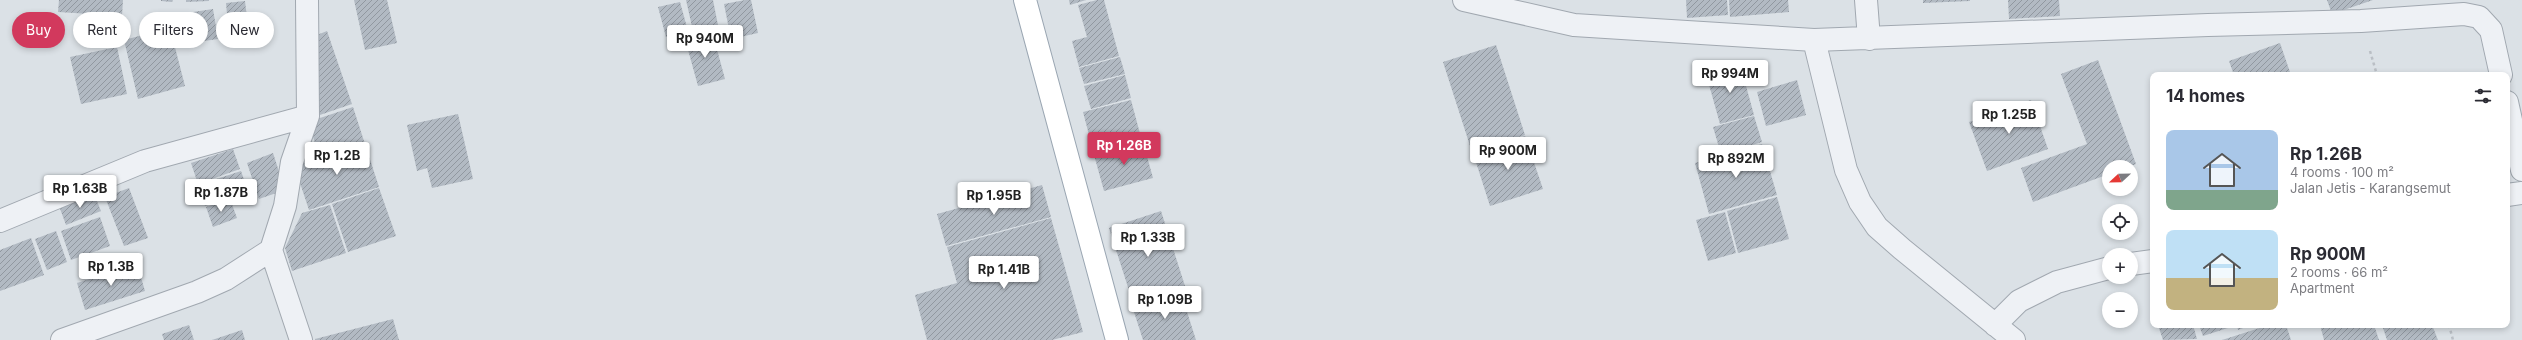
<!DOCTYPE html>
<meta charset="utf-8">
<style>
:root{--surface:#fff;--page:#f7f7f7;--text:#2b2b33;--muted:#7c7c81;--accent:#d2395d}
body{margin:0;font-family:Inter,sans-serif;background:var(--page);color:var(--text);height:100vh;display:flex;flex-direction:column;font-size:15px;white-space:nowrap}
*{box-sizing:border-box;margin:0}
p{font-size:13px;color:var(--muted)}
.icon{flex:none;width:22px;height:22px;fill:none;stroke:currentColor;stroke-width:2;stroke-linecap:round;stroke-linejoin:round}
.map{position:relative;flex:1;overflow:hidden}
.details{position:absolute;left:2150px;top:72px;width:360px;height:256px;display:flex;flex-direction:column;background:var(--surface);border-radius:8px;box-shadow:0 2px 6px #0003}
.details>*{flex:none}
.top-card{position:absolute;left:12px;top:12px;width:380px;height:36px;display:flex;gap:8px}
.needle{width:26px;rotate:248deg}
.tools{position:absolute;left:2102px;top:160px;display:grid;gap:8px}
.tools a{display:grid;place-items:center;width:36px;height:36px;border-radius:50%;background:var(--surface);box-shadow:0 2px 6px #0003;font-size:20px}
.price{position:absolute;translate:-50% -34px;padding:0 9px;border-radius:4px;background:#fff;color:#222;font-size:13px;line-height:26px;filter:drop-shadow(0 1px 2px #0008)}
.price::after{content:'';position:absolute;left:50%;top:24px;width:12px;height:9px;margin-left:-6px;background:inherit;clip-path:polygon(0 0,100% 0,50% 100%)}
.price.on{background:var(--accent);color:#fff}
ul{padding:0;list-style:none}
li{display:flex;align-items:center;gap:12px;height:100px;padding:0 16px}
li span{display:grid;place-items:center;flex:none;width:112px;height:80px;border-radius:8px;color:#555}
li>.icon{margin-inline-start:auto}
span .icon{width:48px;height:48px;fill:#fffc;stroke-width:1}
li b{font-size:17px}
h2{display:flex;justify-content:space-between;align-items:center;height:48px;padding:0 16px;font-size:17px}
.chip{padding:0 14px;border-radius:18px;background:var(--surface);box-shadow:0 2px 6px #0003;font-size:14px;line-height:36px}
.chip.on{background:var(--accent);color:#fff}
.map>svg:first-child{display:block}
.building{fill:url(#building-hatch)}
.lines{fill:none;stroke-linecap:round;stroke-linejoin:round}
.minor-casing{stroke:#a1a8b0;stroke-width:24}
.major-casing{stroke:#9aa6b2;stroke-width:24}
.path{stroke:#babfc5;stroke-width:2.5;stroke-dasharray:3 3;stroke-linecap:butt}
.minor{stroke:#eef1f5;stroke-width:22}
.major{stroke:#fff;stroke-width:22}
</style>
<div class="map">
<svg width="2522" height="340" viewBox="0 0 2522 340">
<defs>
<pattern id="building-hatch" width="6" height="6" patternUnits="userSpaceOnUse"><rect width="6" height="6" fill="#b2bac3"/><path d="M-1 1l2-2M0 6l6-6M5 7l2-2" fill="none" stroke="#9198a0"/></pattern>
</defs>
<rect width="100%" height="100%" fill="#dbe1e6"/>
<path class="building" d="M59,0H123L122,16L58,12Z
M161,0H173L172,2L161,1Z
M186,0H209V1L186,2Z
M354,0H387L397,43L365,50Z
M686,0H713L718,25L693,31Z
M745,0H751L758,33L731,39L724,4Z
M1069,0H1086L1070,5Z
M1097,0H1104L1119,56L1079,67L1072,41L1087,37L1078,5Z
M1686,0H1727L1728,15L1687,18Z
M1729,0H1788L1789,12L1730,17Z
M1923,0H1970V1L1923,3Z
M2008,0H2059L2060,16L2009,19Z
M2327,0H2373L2332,14Z
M245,1L249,35L229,37L226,3Z
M680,2L688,31L666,37L658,7Z
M213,9L218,39L197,42L193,12Z
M170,28L185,86L138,99L124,40Z
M327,31L352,104L314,117L317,35Z
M712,31L725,79L698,86L685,39Z
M2280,43L2291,75H2234L2229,61Z
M1496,45L1525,135L1472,152L1443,62Z
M117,47L127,94L81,104L70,57Z
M1120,57L1125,74L1084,84L1079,68Z
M2098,60L2136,164L2129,167H2109V174L2033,202L2021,168L2087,144L2061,74Z
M1740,64L1754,115L1720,124L1706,74Z
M1125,75L1131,98L1091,109L1084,86Z
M1797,80L1806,115L1766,126L1757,92Z
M1131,100L1142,141L1094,154L1083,112Z
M2031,100L2048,149L1987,171L1969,122Z
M353,107L364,141L319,155L308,122Z
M458,114L473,179L432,188L427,168L417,171L407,125Z
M1754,116L1762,142L1721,154L1713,127Z
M1525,136L1543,189L1490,206L1473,153Z
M364,141L379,187L309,210L294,165Z
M1143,142L1153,178L1104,191L1094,155Z
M1762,144L1777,195L1709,214L1695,163Z
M233,149L240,169L198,184L191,163Z
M273,153L285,190L259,199L247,163Z
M241,171L248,191L205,206L198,185Z
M1042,185L1051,217L946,246L937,214Z
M129,188L148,238L124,246L105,197Z
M379,188L396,236L348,252L332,204Z
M94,194L101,211L66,225L59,206Z
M1777,197L1789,239L1738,253L1727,211Z
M230,199L237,218L213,227L206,207Z
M330,205L346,253L292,271L285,248L302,213Z
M1161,211L1186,289L1134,306L1109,228Z
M1725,212L1736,253L1708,261L1696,220Z
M100,217L110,246L71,260L61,231Z
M1051,218L1083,332L1052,340H1008L1003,320L1008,340H927L915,295L957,283L947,247Z
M56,231L67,262L47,270L35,239Z
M31,238L44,275L0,291V250Z
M137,264L145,291L85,310L77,283Z
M1181,293L1196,340H1143L1133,309Z
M393,319L399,340H315V339Z
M189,325L194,340H164L162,334Z
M2158,325H2193L2197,339L2163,340Z
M2199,325H2237L2203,336Z
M2237,325H2251L2238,330Z
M2269,325H2286L2291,340H2222Z
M2320,325H2374L2379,340H2324Z
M2382,325H2432L2438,340H2387Z
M242,330L245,340H212Z"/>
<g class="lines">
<g class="minor-casing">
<path id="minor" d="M1464,0L1574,25L1814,40L2208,25L2361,21L2464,14L2479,17L2491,30L2501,75
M1866,0L1869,39
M1814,40L1846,170L1860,202L1877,227L1902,249L2014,340
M2507,102L2522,170
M2507,195L2522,193
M0,221L145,161L308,116L307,0
M271,250L301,340
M2131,264L2153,261
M1995,325L2019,301L2057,282L2109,268
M62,340L197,292L226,279L271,250L285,206L292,162L308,116"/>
</g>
<g class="major-casing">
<path id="major" d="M1025,0L1117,340"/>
</g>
<path class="path" d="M2370,51L2377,75
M2449,325L2453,340"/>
<use href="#minor" class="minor"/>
<use href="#major" class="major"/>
</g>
</svg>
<div class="tools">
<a><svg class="needle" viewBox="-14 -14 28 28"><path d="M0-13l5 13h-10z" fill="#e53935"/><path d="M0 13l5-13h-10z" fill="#7c7c81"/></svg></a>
<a><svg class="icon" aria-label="locate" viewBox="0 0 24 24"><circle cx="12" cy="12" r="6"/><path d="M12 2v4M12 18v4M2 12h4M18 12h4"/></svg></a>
<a>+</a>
<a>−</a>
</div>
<b class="price" style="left:705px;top:59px">Rp 940M</b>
<b class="price" style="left:1730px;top:94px">Rp 994M</b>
<b class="price" style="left:2009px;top:135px">Rp 1.25B</b>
<b class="price on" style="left:1124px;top:166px">Rp 1.26B</b>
<b class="price" style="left:1508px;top:171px">Rp 900M</b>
<b class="price" style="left:337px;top:176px">Rp 1.2B</b>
<b class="price" style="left:1736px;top:179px">Rp 892M</b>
<b class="price" style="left:80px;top:209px">Rp 1.63B</b>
<b class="price" style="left:221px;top:213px">Rp 1.87B</b>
<b class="price" style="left:994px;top:216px">Rp 1.95B</b>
<b class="price" style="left:1148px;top:258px">Rp 1.33B</b>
<b class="price" style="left:111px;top:287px">Rp 1.3B</b>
<b class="price" style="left:1004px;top:290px">Rp 1.41B</b>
<b class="price" style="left:1165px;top:320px">Rp 1.09B</b>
<div class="top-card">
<a class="chip on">Buy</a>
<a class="chip">Rent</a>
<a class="chip">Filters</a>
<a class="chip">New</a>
</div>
<section class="details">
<h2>14 homes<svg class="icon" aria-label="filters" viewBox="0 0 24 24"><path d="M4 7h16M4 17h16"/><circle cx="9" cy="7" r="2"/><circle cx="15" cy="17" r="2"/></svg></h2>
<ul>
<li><span style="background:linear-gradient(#a9c7e8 75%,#7fa58c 0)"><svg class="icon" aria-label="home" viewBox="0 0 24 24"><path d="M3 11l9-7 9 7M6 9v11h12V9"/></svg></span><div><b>Rp 1.26B</b><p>4 rooms · 100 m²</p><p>Jalan Jetis - Karangsemut</p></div></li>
<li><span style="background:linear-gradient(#bfe0f5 60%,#c2b280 0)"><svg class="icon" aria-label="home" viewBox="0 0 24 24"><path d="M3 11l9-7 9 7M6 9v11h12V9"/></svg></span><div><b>Rp 900M</b><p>2 rooms · 66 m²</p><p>Apartment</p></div></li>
</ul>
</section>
</div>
